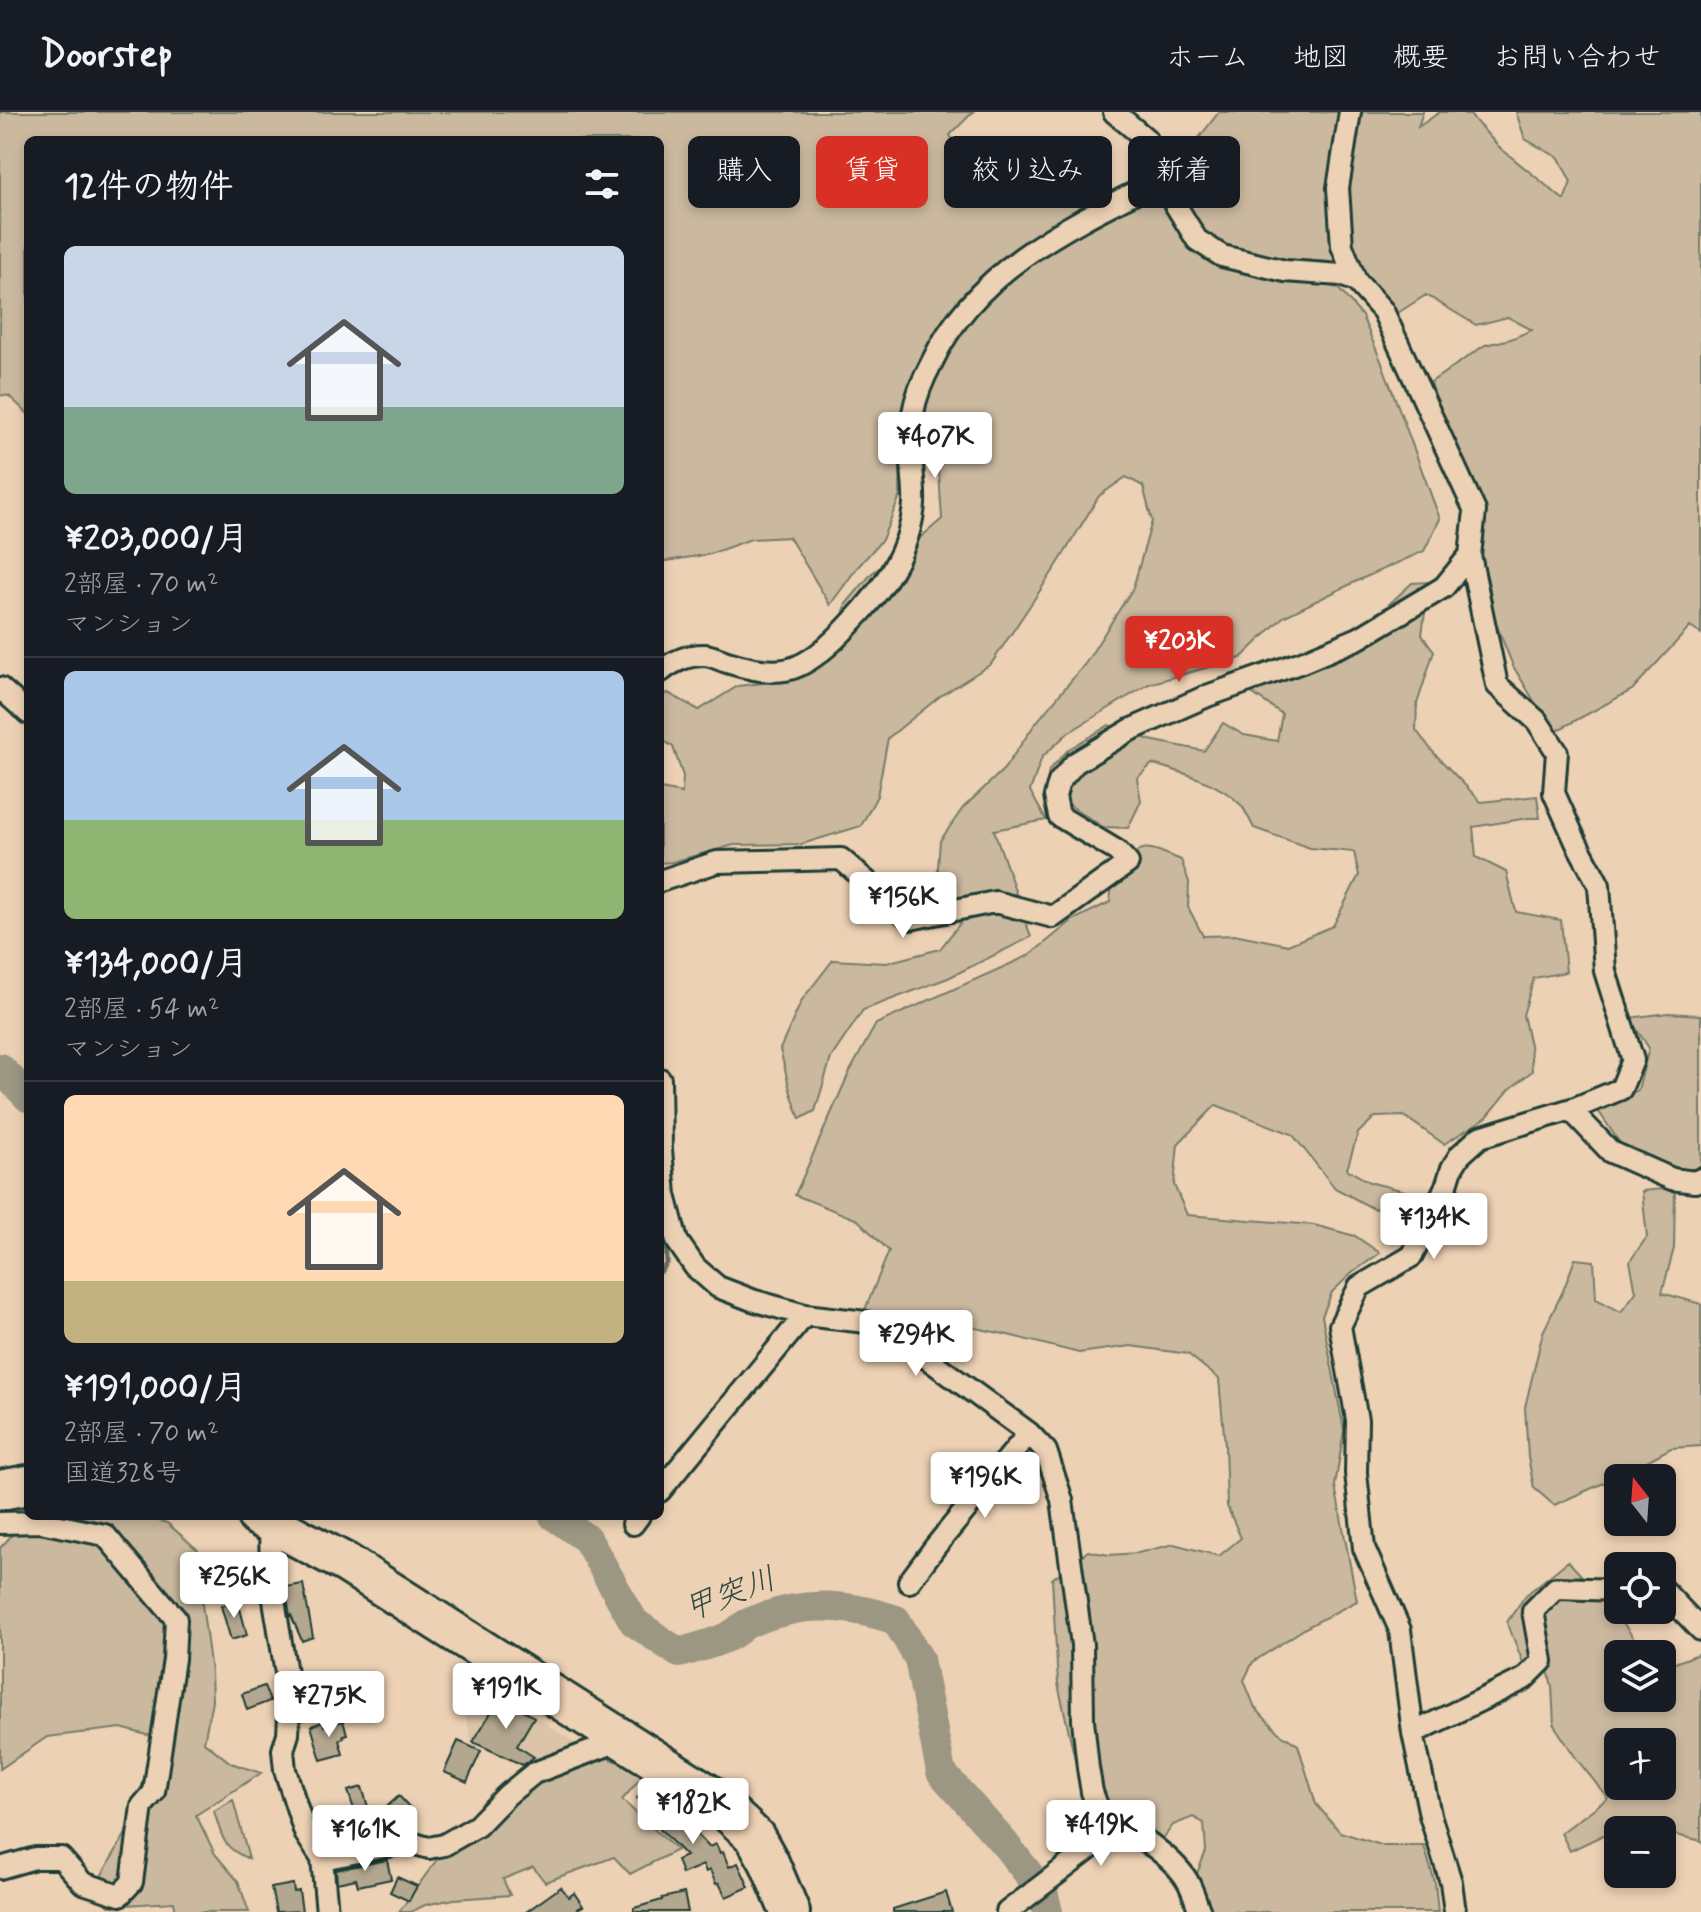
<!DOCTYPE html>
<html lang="ja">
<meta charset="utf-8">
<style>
:root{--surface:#171b24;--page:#242831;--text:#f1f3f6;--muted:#9ea1a6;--line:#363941;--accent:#d93025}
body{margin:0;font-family:Mynerve,"Klee One",sans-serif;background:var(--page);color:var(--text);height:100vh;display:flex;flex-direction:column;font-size:30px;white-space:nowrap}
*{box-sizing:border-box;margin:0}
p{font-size:26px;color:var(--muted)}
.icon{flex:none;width:44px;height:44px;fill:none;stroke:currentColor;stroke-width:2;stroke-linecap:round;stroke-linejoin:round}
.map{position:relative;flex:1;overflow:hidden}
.drawer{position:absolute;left:24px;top:24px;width:640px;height:1384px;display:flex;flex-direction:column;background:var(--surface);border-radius:12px;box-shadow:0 4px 12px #0003}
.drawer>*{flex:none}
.banner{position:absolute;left:688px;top:24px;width:760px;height:72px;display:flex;gap:16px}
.needle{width:52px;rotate:343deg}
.tools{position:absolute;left:1604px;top:1352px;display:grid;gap:16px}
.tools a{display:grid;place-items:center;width:72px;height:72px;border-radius:12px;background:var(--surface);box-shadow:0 4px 12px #0003;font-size:40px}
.price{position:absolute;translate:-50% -68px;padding:0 18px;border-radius:8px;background:#fff;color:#222;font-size:26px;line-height:52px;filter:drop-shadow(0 2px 4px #0008)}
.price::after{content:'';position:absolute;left:50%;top:48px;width:24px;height:18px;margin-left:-12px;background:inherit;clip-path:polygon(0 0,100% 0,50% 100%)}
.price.selected{background:var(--accent);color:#fff}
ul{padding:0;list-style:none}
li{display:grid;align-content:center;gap:16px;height:424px;padding:0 40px}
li+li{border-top:2px solid var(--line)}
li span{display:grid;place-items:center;height:248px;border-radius:12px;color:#555}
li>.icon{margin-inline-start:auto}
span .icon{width:144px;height:144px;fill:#fffc;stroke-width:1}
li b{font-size:34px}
h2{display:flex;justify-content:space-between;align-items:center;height:96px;padding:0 40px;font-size:34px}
.pill{padding:0 28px;border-radius:12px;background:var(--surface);box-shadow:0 4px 12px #0003;font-size:28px;line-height:72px}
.pill.selected{background:var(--accent);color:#fff}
header{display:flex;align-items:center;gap:48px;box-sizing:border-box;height:112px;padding:0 40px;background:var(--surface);border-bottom:2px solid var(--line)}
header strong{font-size:38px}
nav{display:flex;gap:44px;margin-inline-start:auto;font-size:28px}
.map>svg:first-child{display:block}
.built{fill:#dcc4a9}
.green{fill:#cbb99f;stroke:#757b6a;stroke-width:2;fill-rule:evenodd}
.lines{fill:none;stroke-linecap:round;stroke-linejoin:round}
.stream{stroke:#697363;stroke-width:5}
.river{stroke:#9b9782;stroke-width:30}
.building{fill:#b4a790;stroke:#1f3d34;stroke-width:2}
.street-casing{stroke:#1f3d34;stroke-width:26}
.highway-casing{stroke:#1f3d34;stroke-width:44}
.street{stroke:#edd1b4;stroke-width:20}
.highway{stroke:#edd1b4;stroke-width:38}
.labels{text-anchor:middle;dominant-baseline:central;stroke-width:6;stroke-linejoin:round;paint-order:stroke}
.water-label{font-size:32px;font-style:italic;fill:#324a40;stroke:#edd1b4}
</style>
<header>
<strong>Doorstep</strong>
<nav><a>ホーム</a><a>地図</a><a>概要</a><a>お問い合わせ</a></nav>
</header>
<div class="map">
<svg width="1701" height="1800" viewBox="0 0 1701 1800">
<rect width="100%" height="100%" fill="#edd1b4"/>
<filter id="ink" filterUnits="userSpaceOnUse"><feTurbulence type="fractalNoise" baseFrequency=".0125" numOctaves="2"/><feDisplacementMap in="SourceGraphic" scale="16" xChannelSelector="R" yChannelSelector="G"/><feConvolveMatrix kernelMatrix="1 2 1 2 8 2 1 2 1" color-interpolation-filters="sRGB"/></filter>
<g filter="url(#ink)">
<path class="built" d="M469,1561L584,1637L531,1658L472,1632L458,1574Z"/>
<path class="green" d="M0,0H973L950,23L965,57L1041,31L1070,57L1095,86L1160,91L1186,123L1275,161L1338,176L1362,204L1382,251L1440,407L1424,439L1359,468L1283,505L1241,546L1149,572L1068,621L1042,645L1030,679L1046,708L994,718L1031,825L948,866L863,898L831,946L815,999L800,1007L790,978L780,937L802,888L833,848L886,851L940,837L964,806L937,769L940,729L963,696L1004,657L1035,612L1085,552L1133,476L1152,409L1143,374L1126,365L1099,384L1059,450L991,552L939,585L888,626L877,684L861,714L802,732L734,733L672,750L660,751V677L682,681L683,664L673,635L660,626V585L668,581L699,598L738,574L763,571L790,559L836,530L846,492L872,461L906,438L942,407L939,360L901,328L900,384L882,428L857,456L830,493L789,425L751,427L710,442L660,450V28H28V302L9,284L0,283Z
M1219,0H1423L1418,15L1440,0H1459L1470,3L1499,35L1564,88L1571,70L1559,46L1525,27L1516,0H1701V522L1690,515L1632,578L1558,618L1539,597L1513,554L1493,504L1490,477L1473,412L1431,270L1485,233L1511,227L1532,218L1508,205L1476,213L1426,183L1393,204L1369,168L1329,150L1245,144L1207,132L1165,70Z
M1429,470L1422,523L1434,539L1417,592L1416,618L1433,640L1481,690L1537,684L1540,706H1528L1473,715L1476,745L1506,760L1516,800L1561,808L1566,860L1534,866L1523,903L1530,933L1532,959L1509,978L1487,1005L1444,1032L1404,1004L1375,1005L1358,1021L1347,1057L1369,1070L1420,1083L1413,1102L1372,1096L1335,1076L1292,1022L1216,993L1178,1032L1174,1073L1187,1103L1314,1113L1355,1124L1380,1141L1352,1161L1332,1180L1322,1204L1344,1318L1335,1374L1357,1489L1307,1515L1253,1550L1244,1568L1255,1596L1278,1620L1298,1633L1316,1692L1340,1720L1384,1734H1424L1435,1771L1438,1800H1191L1186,1789L1206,1739L1204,1711L1193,1705L1173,1713L1149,1746L1134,1738L1084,1687L1058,1572L1052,1467L1088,1439L1109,1443L1138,1441L1174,1432L1219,1444L1241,1426L1227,1394L1225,1333L1219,1267L1188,1242L1131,1234L1079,1241L1004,1222L924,1205L912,1224L864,1200L889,1139L858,1108L795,1083L849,961L876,912L1030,843L1073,808L1110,790L1113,760C1145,731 1140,731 1181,748L1189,770L1188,795L1203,824L1239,823L1288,833L1333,814L1359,763L1354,740L1310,736L1254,716C1250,709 1246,699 1241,693C1219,670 1182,660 1152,652L1137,666L1141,689L1128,716L1103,715L1071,694L1047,671L1049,658L1069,637L1109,613L1150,628L1204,639L1223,611L1244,623L1277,629L1282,602L1227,564L1345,523L1386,495L1412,471Z
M1668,901L1701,903V1053L1694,1057H1656L1624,1037L1597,997L1638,978L1649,936L1629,906Z
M1675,1076L1674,1136L1662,1181L1701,1192V1334L1671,1336L1615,1366L1554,1393L1534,1376L1528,1345L1525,1295L1543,1220L1563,1179L1575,1147L1594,1149L1596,1187L1621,1200L1636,1180L1630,1149L1647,1125L1642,1079Z
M34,1404H142L167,1411L223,1460L202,1492L211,1559L212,1589L204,1630L231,1651L261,1661L196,1703L215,1742L238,1769L249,1800H176L174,1790L109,1794L93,1778L125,1723L158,1626L121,1616L47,1625L0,1657V1436L25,1409Z
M1568,1449L1620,1506L1644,1542H1618V1586H1662V1556L1701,1541V1730L1698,1728L1662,1720V1718L1647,1717L1618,1718V1721L1603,1723L1570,1739L1561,1721L1608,1686L1578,1649L1554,1613L1552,1574L1544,1543L1524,1553L1507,1510L1526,1483ZM1618,1630H1662V1674H1618Z
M605,1645L646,1660L622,1688L677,1738L630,1762L614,1745L545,1770L533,1755L503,1767L510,1783L454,1787L425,1793L411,1800H399L443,1739L463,1733L489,1717L508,1687L545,1663Z
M233,1688L249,1747C222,1736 222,1725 214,1699Z"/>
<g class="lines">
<path class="stream" d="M660,1160L667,1151L666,1123"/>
<path class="river" d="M0,956L28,985
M554,1404L587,1427L634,1510L679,1541C695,1536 713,1532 727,1525C735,1522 741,1515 748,1511C801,1489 842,1490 896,1508L919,1547L941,1660L1004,1731L1043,1780L1048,1800"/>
</g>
<path class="building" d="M303,1472L313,1525L302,1529L291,1503L290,1504L285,1475Z
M238,1489L247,1523L231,1528L221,1494Z
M264,1574L270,1589L247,1598L242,1582Z
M501,1584L534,1605L517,1634L534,1645L523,1653L473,1630Z
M343,1609L347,1622L343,1623L344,1626L339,1628L343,1642L321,1648L311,1614L323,1610L324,1614Z
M458,1629L481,1639L467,1670L444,1660Z
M362,1675L372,1708L399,1684L412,1698L386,1721L356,1727L352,1719L360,1716L348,1679Z
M648,1675L666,1692L667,1691L709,1735L716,1732L720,1741L723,1740L729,1755L738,1751L749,1775L726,1785L719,1771L716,1772L710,1758L706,1760L703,1753L682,1762L677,1748L686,1744L650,1707L654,1703L637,1686Z
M387,1748L391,1767L358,1774L356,1767L337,1771L336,1758Z
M397,1765L417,1774L409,1789L390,1780Z
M293,1772L294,1780L299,1779L302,1799L276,1800L271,1776Z
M561,1775L569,1785L574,1781L583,1794L577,1797L579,1800H526Z
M946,1780L952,1800H893V1797Z
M684,1781L688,1800H634V1796L662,1788V1786Z"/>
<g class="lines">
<g class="street-casing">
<path id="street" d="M1114,0L1146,27L1160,68L1197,128L1222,144L1285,159L1341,163L1356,169
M1350,0L1338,76L1342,134L1356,169L1383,199L1475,399L1470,443L1497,573L1537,609L1557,640L1554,681L1576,730L1599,773L1605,859L1633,948L1621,977L1575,996L1480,1025L1460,1043L1452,1056L1447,1072L1412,1144L1359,1175L1340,1214L1357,1308L1356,1361L1364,1436L1400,1518L1413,1621L1430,1703L1451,1770L1455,1800
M660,560C672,550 688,543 704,543C711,543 720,548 727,550C749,557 777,564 798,554C817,546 836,527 850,512C882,479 910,440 914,392C915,378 912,363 912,349C911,334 912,316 913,301C916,283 924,265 932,250C976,156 1072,112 1160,68
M0,576L28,601
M660,769L717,750L841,747L910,807L995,790L1053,805L1128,751L1117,739L1059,704L1055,684L1059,670L1075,651L1130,618L1207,584L1302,550L1359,526L1444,475L1470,443
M660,967L661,1038L665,1083L677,1129L695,1155L718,1175L752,1188L805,1203L866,1210L898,1225L1029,1321L1046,1339L1062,1388L1082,1533L1083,1608L1088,1656L1092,1680L1108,1723
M1571,998L1611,1040L1672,1067L1695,1070L1701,1067
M660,1379L805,1203
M270,1410L271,1470L290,1585L288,1622L283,1638L285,1658L305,1721L322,1747L327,1800
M0,1411L40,1410L105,1423L176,1507L174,1547L154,1680L142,1694L132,1770L120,1783L83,1771L61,1746H35L0,1756
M633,1412L639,1404
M909,1470L935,1435L1029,1321
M1662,1477L1701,1518
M1413,1621L1524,1567L1542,1549L1533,1499L1556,1476L1618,1478
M322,1747L404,1731L415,1732L429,1736L444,1733L477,1714L507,1683L534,1661L624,1627
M1007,1800L1118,1715C1139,1720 1178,1751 1188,1770C1193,1779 1196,1790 1200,1800"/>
</g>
<g class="highway-casing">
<path id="highway" d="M0,1378L28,1373
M257,1404L346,1451L710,1683L755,1725L769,1750L790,1800"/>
</g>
<use href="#street" class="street"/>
<use href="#highway" class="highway"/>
</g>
</g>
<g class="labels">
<g class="water-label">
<text transform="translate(730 1483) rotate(-21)">甲突川</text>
</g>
</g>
</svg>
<div class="tools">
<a><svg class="needle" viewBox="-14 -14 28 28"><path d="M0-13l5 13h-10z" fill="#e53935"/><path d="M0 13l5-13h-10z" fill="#9ea1a6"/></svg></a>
<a><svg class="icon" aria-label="locate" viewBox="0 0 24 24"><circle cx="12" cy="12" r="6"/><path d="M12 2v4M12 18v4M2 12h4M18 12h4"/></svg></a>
<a><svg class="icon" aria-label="layers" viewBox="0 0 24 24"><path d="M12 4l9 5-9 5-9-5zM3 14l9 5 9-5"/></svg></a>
<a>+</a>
<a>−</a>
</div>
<b class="price" style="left:935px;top:368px">¥407K</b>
<b class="price selected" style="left:1179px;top:572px">¥203K</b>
<b class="price" style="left:903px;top:828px">¥156K</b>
<b class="price" style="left:1434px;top:1149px">¥134K</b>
<b class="price" style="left:916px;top:1266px">¥294K</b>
<b class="price" style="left:985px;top:1408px">¥196K</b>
<b class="price" style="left:234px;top:1508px">¥256K</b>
<b class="price" style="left:506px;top:1619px">¥191K</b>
<b class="price" style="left:329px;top:1627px">¥275K</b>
<b class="price" style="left:693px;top:1734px">¥182K</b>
<b class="price" style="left:1101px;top:1756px">¥419K</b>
<b class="price" style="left:365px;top:1761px">¥161K</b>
<div class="banner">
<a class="pill">購入</a>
<a class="pill selected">賃貸</a>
<a class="pill">絞り込み</a>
<a class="pill">新着</a>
</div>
<section class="drawer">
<h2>12件の物件<svg class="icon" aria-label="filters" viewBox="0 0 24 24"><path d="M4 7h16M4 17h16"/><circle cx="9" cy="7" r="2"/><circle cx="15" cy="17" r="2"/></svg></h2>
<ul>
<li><span style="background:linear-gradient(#c9d6e8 65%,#7fa58c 0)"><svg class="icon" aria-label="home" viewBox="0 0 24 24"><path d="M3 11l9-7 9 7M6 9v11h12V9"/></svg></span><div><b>¥203,000/月</b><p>2部屋 · 70 m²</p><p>マンション</p></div></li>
<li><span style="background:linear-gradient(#a9c7e8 60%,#8fb573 0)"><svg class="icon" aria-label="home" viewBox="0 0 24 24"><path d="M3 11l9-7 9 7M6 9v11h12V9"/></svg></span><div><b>¥134,000/月</b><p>2部屋 · 54 m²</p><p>マンション</p></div></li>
<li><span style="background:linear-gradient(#ffd9b3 75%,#c2b280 0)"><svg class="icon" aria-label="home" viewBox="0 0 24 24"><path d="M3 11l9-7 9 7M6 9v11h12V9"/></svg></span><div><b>¥191,000/月</b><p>2部屋 · 70 m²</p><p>国道328号</p></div></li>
</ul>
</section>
</div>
